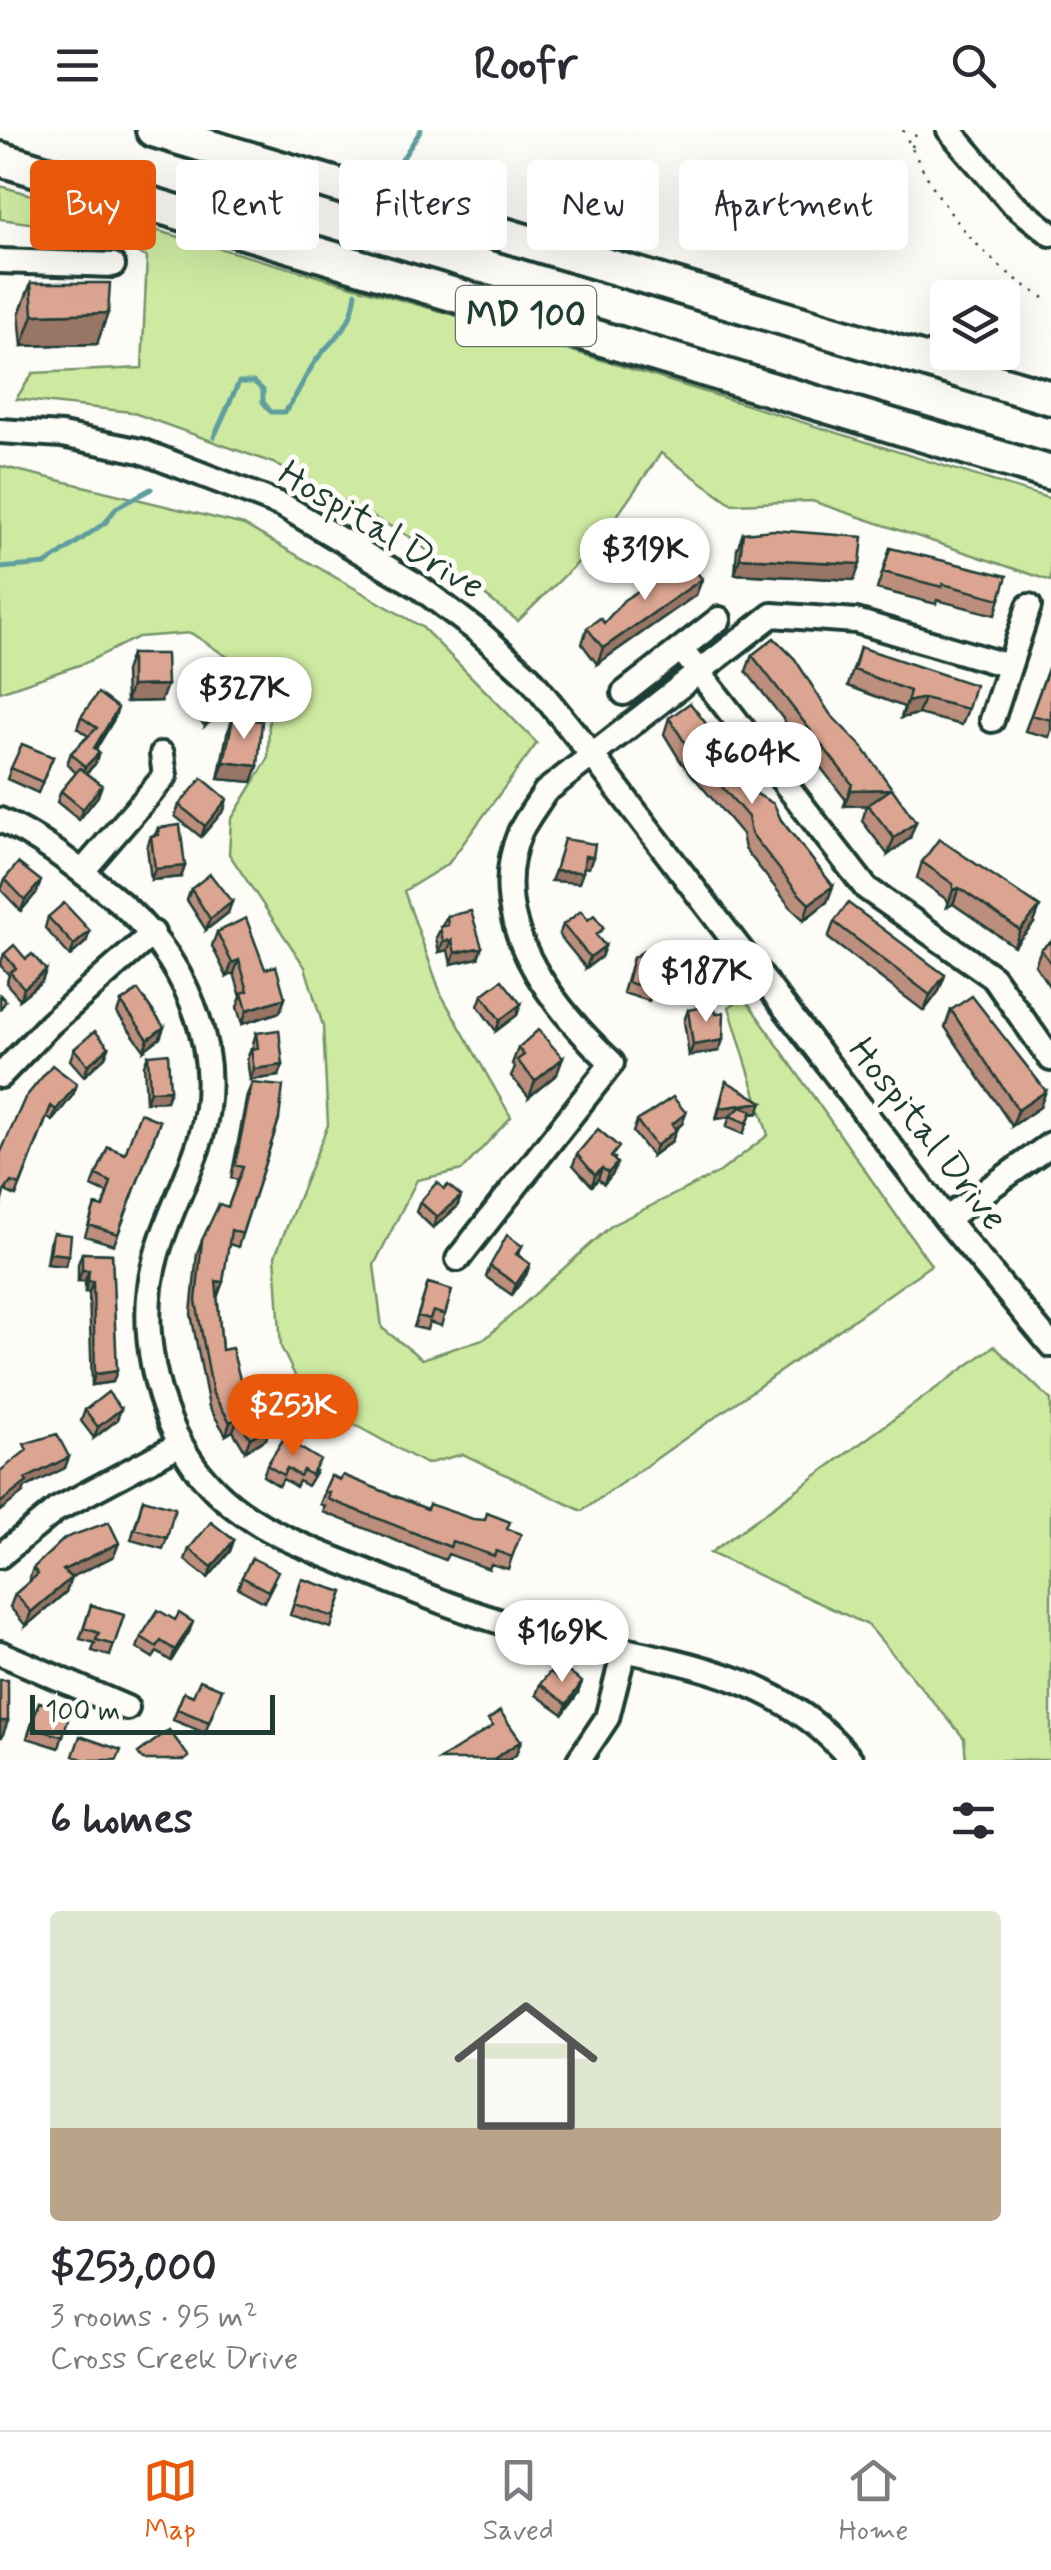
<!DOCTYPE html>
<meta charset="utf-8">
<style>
:root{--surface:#fff;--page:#f2f2f3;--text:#2b2b33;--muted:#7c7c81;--line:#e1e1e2;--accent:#ea580c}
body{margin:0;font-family:Mynerve,sans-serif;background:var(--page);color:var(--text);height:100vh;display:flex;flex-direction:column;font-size:38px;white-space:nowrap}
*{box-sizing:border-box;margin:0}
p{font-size:32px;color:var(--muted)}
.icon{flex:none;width:55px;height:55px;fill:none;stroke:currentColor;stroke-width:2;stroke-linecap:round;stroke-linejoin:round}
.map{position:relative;height:1630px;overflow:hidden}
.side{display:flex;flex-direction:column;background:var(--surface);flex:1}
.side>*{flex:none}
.top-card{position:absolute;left:30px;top:30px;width:992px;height:90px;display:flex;gap:20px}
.buttons{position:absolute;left:930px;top:150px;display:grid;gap:20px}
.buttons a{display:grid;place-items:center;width:90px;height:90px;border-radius:10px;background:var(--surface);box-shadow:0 10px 40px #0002;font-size:50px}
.scale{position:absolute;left:30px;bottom:25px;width:245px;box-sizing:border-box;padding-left:10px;border:5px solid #1f3d34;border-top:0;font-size:28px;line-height:35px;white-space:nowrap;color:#1f3d34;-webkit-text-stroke:8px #fdfcf7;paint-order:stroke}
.price{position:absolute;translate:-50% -85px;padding:0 22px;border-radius:35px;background:#fff;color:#222;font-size:32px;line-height:65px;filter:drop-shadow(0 2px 5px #0008)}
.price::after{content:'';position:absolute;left:50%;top:60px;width:30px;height:22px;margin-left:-15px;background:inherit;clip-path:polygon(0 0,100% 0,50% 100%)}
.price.active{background:var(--accent);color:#fff}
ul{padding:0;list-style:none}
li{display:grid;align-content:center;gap:20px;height:530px;padding:0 50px}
li span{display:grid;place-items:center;height:310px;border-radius:10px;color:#555}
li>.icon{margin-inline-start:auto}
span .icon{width:180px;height:180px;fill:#fffc;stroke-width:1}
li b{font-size:42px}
h2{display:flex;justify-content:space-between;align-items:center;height:120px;padding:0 50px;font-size:42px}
.pill{padding:0 35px;border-radius:10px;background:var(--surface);box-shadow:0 10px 40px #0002;font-size:35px;line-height:90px}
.pill.active{background:var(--accent);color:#fff}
header{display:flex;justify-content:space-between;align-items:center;height:130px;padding:0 50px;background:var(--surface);font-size:45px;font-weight:700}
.dock{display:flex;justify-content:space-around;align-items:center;height:140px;border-top:2px solid var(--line);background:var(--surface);font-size:28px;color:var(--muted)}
.dock a{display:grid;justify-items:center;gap:5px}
.dock .active{color:var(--accent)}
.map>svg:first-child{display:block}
.green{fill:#ceeaa1;stroke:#76946a;stroke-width:2.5}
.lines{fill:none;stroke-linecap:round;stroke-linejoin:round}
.stream{stroke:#619e9e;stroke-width:5}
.minor-casing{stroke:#1f3d34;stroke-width:30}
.highway-casing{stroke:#1f3d34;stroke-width:40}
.path{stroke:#1f3d34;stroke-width:2.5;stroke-dasharray:2.5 8;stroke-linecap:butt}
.minor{stroke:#fdfcf7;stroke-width:22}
.highway{stroke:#fdfcf7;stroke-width:32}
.wall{fill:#bc8e7d;stroke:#1f3d34;stroke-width:2.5}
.shaded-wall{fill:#997466;stroke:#1f3d34;stroke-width:2.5}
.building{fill:#dba591;stroke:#1f3d34;stroke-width:2.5}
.labels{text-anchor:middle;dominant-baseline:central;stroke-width:10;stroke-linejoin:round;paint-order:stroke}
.shield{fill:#fdfcf7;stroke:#62766e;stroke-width:2.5}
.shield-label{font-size:35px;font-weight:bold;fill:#1f3d34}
.street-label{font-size:38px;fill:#1f3d34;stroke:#fdfcf7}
</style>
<header><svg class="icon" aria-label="menu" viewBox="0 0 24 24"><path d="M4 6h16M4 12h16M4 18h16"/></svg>Roofr<svg class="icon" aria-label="search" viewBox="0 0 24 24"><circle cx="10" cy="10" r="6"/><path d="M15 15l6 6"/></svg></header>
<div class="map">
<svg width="1051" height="1630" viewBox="0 0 1051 1630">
<rect width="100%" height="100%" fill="#fdfcf7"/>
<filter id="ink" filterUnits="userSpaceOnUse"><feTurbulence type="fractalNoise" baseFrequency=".01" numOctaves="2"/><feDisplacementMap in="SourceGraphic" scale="20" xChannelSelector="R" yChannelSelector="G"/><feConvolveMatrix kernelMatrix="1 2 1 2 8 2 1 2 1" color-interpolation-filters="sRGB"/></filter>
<g filter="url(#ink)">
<path class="green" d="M0,56L482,193L1051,369V451L812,371L732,374L661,323L598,413L518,491L410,407L273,333L131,282L16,269L33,243L142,238L147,127L92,102L0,89Z
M0,336L244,395L422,497L537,613L448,734L404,761L441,864L511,987L462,1040L417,1050L374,1135L382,1198L422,1229L486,1208L612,1095L720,1042L768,1005L729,877L744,867L931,1135L582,1381L463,1324L426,1334L306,1268L281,1217L275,1126L328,995L323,896L305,837L229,724L231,690L268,629L270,555L191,503L138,507L85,533L0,562Z
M994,1216L1051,1270V1630H966L964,1608L868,1495L710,1423Z"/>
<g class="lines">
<path class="stream" d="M395,40L421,0
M214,307L239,252H254L263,260V272L271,282H285C297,266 304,248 315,232C334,205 351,202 356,163
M0,438L46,434L106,392L116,378L151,359"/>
<g class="minor-casing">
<path id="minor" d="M949,0L1011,72L1051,104
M0,131L113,135
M0,301L62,305L141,321L284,376L418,456L480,503L529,547L592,625L946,1089L1051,1215
M681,519L866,758L993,847L1051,929
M624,563L719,489
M992,590L1029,476
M0,690C42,708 77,738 112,766C182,822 227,917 201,1007C189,1048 167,1086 156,1127C137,1195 155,1281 195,1337C233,1389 287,1410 345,1433C401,1455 457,1480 515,1496C633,1529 768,1527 851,1630
M82,742L165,646L162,624
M0,946L50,894L153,803
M946,1089L1051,1014
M458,1129L612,933C551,876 483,790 520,702C526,689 537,675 545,662L772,485L856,491L1009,536
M0,1426L56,1380L180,1314
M0,1523L127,1578
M579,1630L607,1588L624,1521"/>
</g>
<g class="highway-casing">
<path id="highway" d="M153,0L1051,268
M0,29L1051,343"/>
</g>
<path class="path" d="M903,0C937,74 979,131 1051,172
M912,17L917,0"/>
<use href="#minor" class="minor"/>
<use href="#highway" class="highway"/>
</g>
<path class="wall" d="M31,153L97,214L22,216L19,184Z
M743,403L860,434L854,450L735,444L737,419Z
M890,418L1000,469L995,485L937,470L936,474L877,459Z
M702,449L696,465L597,534L582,514L587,498L604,493Z
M860,517L968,579L962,595L918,584L901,588L904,577L848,556Z
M131,524L161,571L126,572L125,541Z
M752,525L910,708L888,725L862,691L867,675L844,676L846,670L746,541Z
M1051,531V601L1049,607L1025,601Z
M187,560L226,578L205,596L183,571Z
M81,587L114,589L96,619L95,634L87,643L98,666L79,690L57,672L61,661L76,643L67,634L71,623L88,606L77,598Z
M233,588L258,636L252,652L218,649L227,604Z
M669,588L754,656L753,661L781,690L833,756L827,772L804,790L792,779L745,719L742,704L681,632L664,604Z
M53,627L38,663L7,649L11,638Z
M179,675L224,680L201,707L175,686Z
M158,698L185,736L181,747L151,750L147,717L151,706L155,705Z
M922,732L1034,793L1014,816L953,774L947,777V770L917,748Z
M5,749L37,762L21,781L1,760Z
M191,759L228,783L206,800L187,770Z
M447,786L478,828L451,834L448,820L439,822L436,808Z
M48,787L90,801L86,812L70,826L45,798Z
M834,792L945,845L939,861L924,881L828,808Z
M563,795L600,810L605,816L601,827L586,838L559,805Z
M217,802L265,839L285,868L280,882L242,894L237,877L241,867L234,843L227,847L212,816Z
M1051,811V859L1035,835L1041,819Z
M4,824L26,829L46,840L42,851L20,869L6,853L9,845L0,835Z
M633,828L661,835L663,856L659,867L651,865L649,871L623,863Z
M482,865L521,874L517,885L496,901L478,876Z
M121,872L164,897L160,908L144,920L117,883Z
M688,880L719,921L689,926L684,891Z
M951,880L1040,977L1012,996L945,897Z
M256,903L279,946L250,950L247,929L251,919L253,918V914Z
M109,917L105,927L84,946L70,930L74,919Z
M518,918L557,944L529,967L511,946L515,937L512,934Z
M148,925L170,960L166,971L146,972L144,935Z
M726,951L762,972L758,983L751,984L743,1004L726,997L730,987L716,989Z
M252,953L279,989L238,1117L229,1114L218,1165H217L222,1220L243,1261L270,1296L266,1309L245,1321L233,1301L226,1305L209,1277L191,1184L197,1123L202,1110L228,1077L238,1050L231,1048L247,965Z
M77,954L73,965L52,991L47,987L16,1066L7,1062L0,1024Z
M686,983L682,994L676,999L672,1011L652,1026L633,1002L637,991Z
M160,991L114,1115L85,1106L95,1075L103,1077L107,1063L92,1056L108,1017L125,1024Z
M577,1024L615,1028L614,1030L617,1033L613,1043L604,1054L598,1049L592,1056L573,1035Z
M444,1059L461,1066L457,1077L433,1098L416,1082L420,1072Z
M53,1103L69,1125L65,1136L46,1134L49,1114Z
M522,1116L518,1125L530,1134L526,1145L512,1165L486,1147L490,1136Z
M82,1123L112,1124L113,1252L92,1255L89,1162H85V1151H78V1134Z
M428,1153L452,1160L441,1196L429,1192L427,1200L414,1197Z
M85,1280L117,1290L94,1308L81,1291Z
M267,1335L316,1341L307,1356L299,1351L296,1357L283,1349L279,1356L263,1346Z
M331,1346L427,1379L507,1399L512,1427L508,1439L491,1434L489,1439L448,1424L445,1430L323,1382L325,1376L320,1374Z
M143,1369L167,1408L163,1419L131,1410Z
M234,1410L230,1421L208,1448L185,1430L189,1419Z
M114,1426L70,1448L66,1462L26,1496L10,1477L15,1464L28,1453L33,1438Z
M242,1447L274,1452L264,1472L238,1458Z
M302,1449L343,1462L331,1498L290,1485Z
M91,1475L124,1485L110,1526L92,1521L95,1513L80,1509Z
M189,1502L171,1531L157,1522L153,1528L137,1518L141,1507Z
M558,1548L578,1563L563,1584L536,1565L540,1554Z
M222,1559L205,1603L173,1590L184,1562L193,1566Z
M39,1572L70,1582L59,1618L27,1608Z"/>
<path class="shaded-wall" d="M108,183L97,214L22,216L33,185Z
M740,428L860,434L854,450L735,444Z
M702,449L696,465L597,534L603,518Z
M167,555L161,571L126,572L131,556Z
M230,567L226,578L205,596L209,585Z
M924,568L918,584L901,588L907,572Z
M118,578L114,589L90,629L94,618Z
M99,623L95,634L81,648L85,637Z
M224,632L258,636L252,652L218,649Z
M102,655L98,666L79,690L83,679Z
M891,659L885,675L844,676L850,660Z
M227,669L224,680L201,707L205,696Z
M916,692L910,708L888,725L894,708Z
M585,726L593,727L589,738L581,737Z
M185,736L181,747L151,750L155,739Z
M555,741L583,742L579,753L551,751Z
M41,751L37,762L21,781L25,770Z
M833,756L827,772L804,790L809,774Z
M959,758L953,774L947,777L953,760Z
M232,772L228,783L206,800L210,789Z
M1040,777L1034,793L1014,816L1020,800Z
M90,801L86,812L70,826L74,815Z
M452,810L448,820L439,822L443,811Z
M605,816L601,827L586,838L590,827Z
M482,817L478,828L451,834L455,823Z
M239,830L234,843L227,847L232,833Z
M46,840L42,851L20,869L24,858Z
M945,845L939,861L924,881L930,865Z
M285,868L280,882L242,894L247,880Z
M521,874L517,885L496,901L500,890Z
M164,897L160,908L144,920L148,909Z
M723,910L719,921L689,926L693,915Z
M109,917L105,927L84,946L88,935Z
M563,928L557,944L529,967L535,951Z
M283,935L279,946L250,950L254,939Z
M77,954L73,965L52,991L56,980Z
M170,960L166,971L146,972L150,961Z
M1046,961L1040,977L1012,996L1018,980Z
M762,972L758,983L716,989L720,978Z
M686,983L682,994L668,1004L672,994Z
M676,1000L672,1011L652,1026L656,1016Z
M617,1033L613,1043L604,1054L608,1043Z
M602,1038L598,1049L592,1056L595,1045Z
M461,1066L457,1077L433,1098L437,1087Z
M50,1123L69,1125L65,1136L46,1134Z
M530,1134L526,1145L512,1165L516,1154Z
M82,1140H89L85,1151H78Z
M88,1151H93L89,1162H85Z
M216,1151L223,1152L218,1165L211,1164Z
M117,1241L113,1252L92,1255L95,1244Z
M121,1279L117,1290L94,1308L98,1297Z
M238,1288L233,1301L226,1305L230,1292Z
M270,1296L266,1309L245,1321L250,1308Z
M69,1327L65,1338L25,1358L23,1363L0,1381V1373L25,1349Z
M234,1410L230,1421L208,1448L212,1437Z
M119,1413L114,1426L58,1454L63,1440Z
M71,1448L66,1462L26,1496L31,1482Z
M193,1492L189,1502L171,1531L175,1520Z
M582,1552L578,1563L563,1584L567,1574Z
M0,1591H8L2,1607H0Z
M521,1611L516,1625L509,1630H492Z"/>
<path class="building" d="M31,153H110L108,183L33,185Z
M773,400L863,407L860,434L740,428L743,403Z
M890,418L1007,446L1000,469L943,454L942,457L883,442Z
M687,430L702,449L603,518L587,498L600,488L604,493L624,470Z
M774,508L795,529L830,584L863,618L916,692L894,708L868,675L891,659L850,660L852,654L752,525Z
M860,517L975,555L968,579L924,568L907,572L910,561L854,540Z
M131,524H166L167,555L131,556Z
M1051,531V590L1031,585Z
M210,540L230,567L209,585L187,560Z
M98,563L118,578L94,618L99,623L85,637L71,623L97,598L81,587Z
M690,573L754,656L750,660L774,674L781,690L833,756L809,774L798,763L751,703L748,687L687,616L669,588Z
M233,588L262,591L258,636L224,632Z
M22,614L53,627L42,652L11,638Z
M80,638L102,655L83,679L61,661Z
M202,648L227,669L205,696L179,675Z
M180,695L185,736L155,739L151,706L159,705L158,698Z
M564,709L595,714L593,727L585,726L583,742L555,741Z
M939,709L1040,777L1020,800L959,758L953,760V754L922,732Z
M18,733L41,751L25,770L5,749Z
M210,744L232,772L210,789L191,759Z
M64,773L90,801L74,815L48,787Z
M848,773L945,845L930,865L834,792Z
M471,781L482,817L455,823L452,810L443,811L440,797L448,795L447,786Z
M581,781L588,790L594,785L604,798L596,805L605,816L590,827L563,795Z
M246,788L265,839L276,836L285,868L247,880L242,863L248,861L239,830L232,833L217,802Z
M1051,811V834L1041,819Z
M14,815L26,829L32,824L46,840L24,858L10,842L16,838L4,824Z
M648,818L663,827L661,835L668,837L663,856L655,854L653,860L627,852L633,828Z
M502,850L521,874L500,890L482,865Z
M138,860L164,897L148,909L121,872Z
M0,865L6,871L0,879Z
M972,866L1046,961L1018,980L951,880Z
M714,875L716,884L724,882L723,910L693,915L688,880Z
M279,900L283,935L254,939L251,919L258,918L256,903Z
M538,900L563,928L535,951L517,930L524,925L518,918Z
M95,901L109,917L88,935L74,919Z
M168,923L170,960L150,961L148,925Z
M52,935L77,954L56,980L51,976L20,1055L11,1052L4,1062L0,1079V1024L25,968Z
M726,951L762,972L720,978Z
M252,953L283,956L279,989L242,1104L231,1100L223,1152L216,1151L222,1220L232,1218L243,1261L248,1259L270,1296L250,1308L238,1288L230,1292L213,1264L196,1171L202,1110L219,1074L228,1077L243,1037L235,1035Z
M673,967L686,983L672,994L676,1000L656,1016L637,991Z
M741,977L752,981L747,993L730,986Z
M140,983L160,991L118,1104L89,1095L95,1075L103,1077L111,1052L96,1045L108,1017L125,1024Z
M598,999L619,1017L611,1027L617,1033L608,1043L602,1038L595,1045L577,1024Z
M437,1052L444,1059L448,1055L461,1066L437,1087L420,1072Z
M53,1103L71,1105L69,1125L50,1123Z
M507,1105L522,1116L516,1124L530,1134L516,1154L490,1136Z
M82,1123L112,1124L117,1241L95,1244L93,1151H88L89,1140H82Z
M428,1153L452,1160L445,1185L433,1181L430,1189L418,1186Z
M108,1262L121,1279L98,1297L85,1280Z
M57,1304L69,1327L25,1349L27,1352L0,1373V1341L27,1320L24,1314Z
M284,1308L320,1330L311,1345L303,1340L300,1346L287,1338L283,1345L267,1335Z
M343,1345L427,1379L429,1374L473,1389L485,1390L487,1383L510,1392L507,1399L521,1404L512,1427L496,1421L494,1426L452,1411L450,1417L328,1369L330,1363L324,1361L331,1346L340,1350Z
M143,1369L175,1378L167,1408L135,1399Z
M109,1392L119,1413L63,1440L71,1448L31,1482L15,1464L38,1444L33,1438L65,1408Z
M211,1392L234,1410L212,1437L189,1419Z
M252,1428L278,1441L268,1461L242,1447Z
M302,1449L343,1462L334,1487L294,1474Z
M91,1475L124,1485L114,1515L96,1510L99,1503L84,1498Z
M158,1480L175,1490L179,1483L193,1492L175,1520L161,1511L157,1517L141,1507Z
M564,1539L582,1552L567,1574L540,1554L550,1542L558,1548Z
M0,1550H8V1591H0Z
M200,1550L222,1559L209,1592L177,1579L184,1562L193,1566Z
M39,1572L70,1582L63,1607L31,1597Z
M500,1581L521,1611L492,1630H439L493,1596L488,1590Z
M169,1600L189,1627L185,1630H143L138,1623Z
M80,1606L121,1620L117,1630H85L73,1626Z"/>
</g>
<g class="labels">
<rect class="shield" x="456" y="156" width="140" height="60" rx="8"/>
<g class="shield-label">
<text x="526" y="186">MD 100</text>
</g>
<g class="street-label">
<text transform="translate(381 401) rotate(31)">Hospital Drive</text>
<text transform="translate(927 1005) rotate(52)">Hospital Drive</text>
</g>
</g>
</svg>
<div class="buttons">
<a><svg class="icon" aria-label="layers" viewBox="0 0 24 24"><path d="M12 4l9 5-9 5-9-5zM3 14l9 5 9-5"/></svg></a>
</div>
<div class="scale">100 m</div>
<b class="price" style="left:645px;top:473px">$319K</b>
<b class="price" style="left:244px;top:612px">$327K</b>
<b class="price" style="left:752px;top:677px">$604K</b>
<b class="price" style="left:706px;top:895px">$187K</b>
<b class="price active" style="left:293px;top:1329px">$253K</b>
<b class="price" style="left:562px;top:1555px">$169K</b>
<div class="top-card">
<a class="pill active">Buy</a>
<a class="pill">Rent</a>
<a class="pill">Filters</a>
<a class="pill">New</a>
<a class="pill">Apartment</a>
</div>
</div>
<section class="side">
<h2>6 homes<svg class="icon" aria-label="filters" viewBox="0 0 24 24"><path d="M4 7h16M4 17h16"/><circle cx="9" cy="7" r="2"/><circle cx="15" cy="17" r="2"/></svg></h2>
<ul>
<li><span style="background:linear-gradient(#dfe7d0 70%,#b9a48a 0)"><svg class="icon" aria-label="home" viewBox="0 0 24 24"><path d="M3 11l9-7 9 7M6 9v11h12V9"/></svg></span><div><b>$253,000</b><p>3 rooms · 95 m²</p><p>Cross Creek Drive</p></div></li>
</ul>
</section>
<nav class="dock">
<a class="active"><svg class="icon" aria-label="map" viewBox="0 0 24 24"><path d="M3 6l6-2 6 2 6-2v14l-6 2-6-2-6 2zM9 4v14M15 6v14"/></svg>Map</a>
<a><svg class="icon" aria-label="saved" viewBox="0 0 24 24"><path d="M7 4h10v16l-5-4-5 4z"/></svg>Saved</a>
<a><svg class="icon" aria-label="home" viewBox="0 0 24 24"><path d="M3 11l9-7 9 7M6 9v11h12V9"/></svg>Home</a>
</nav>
